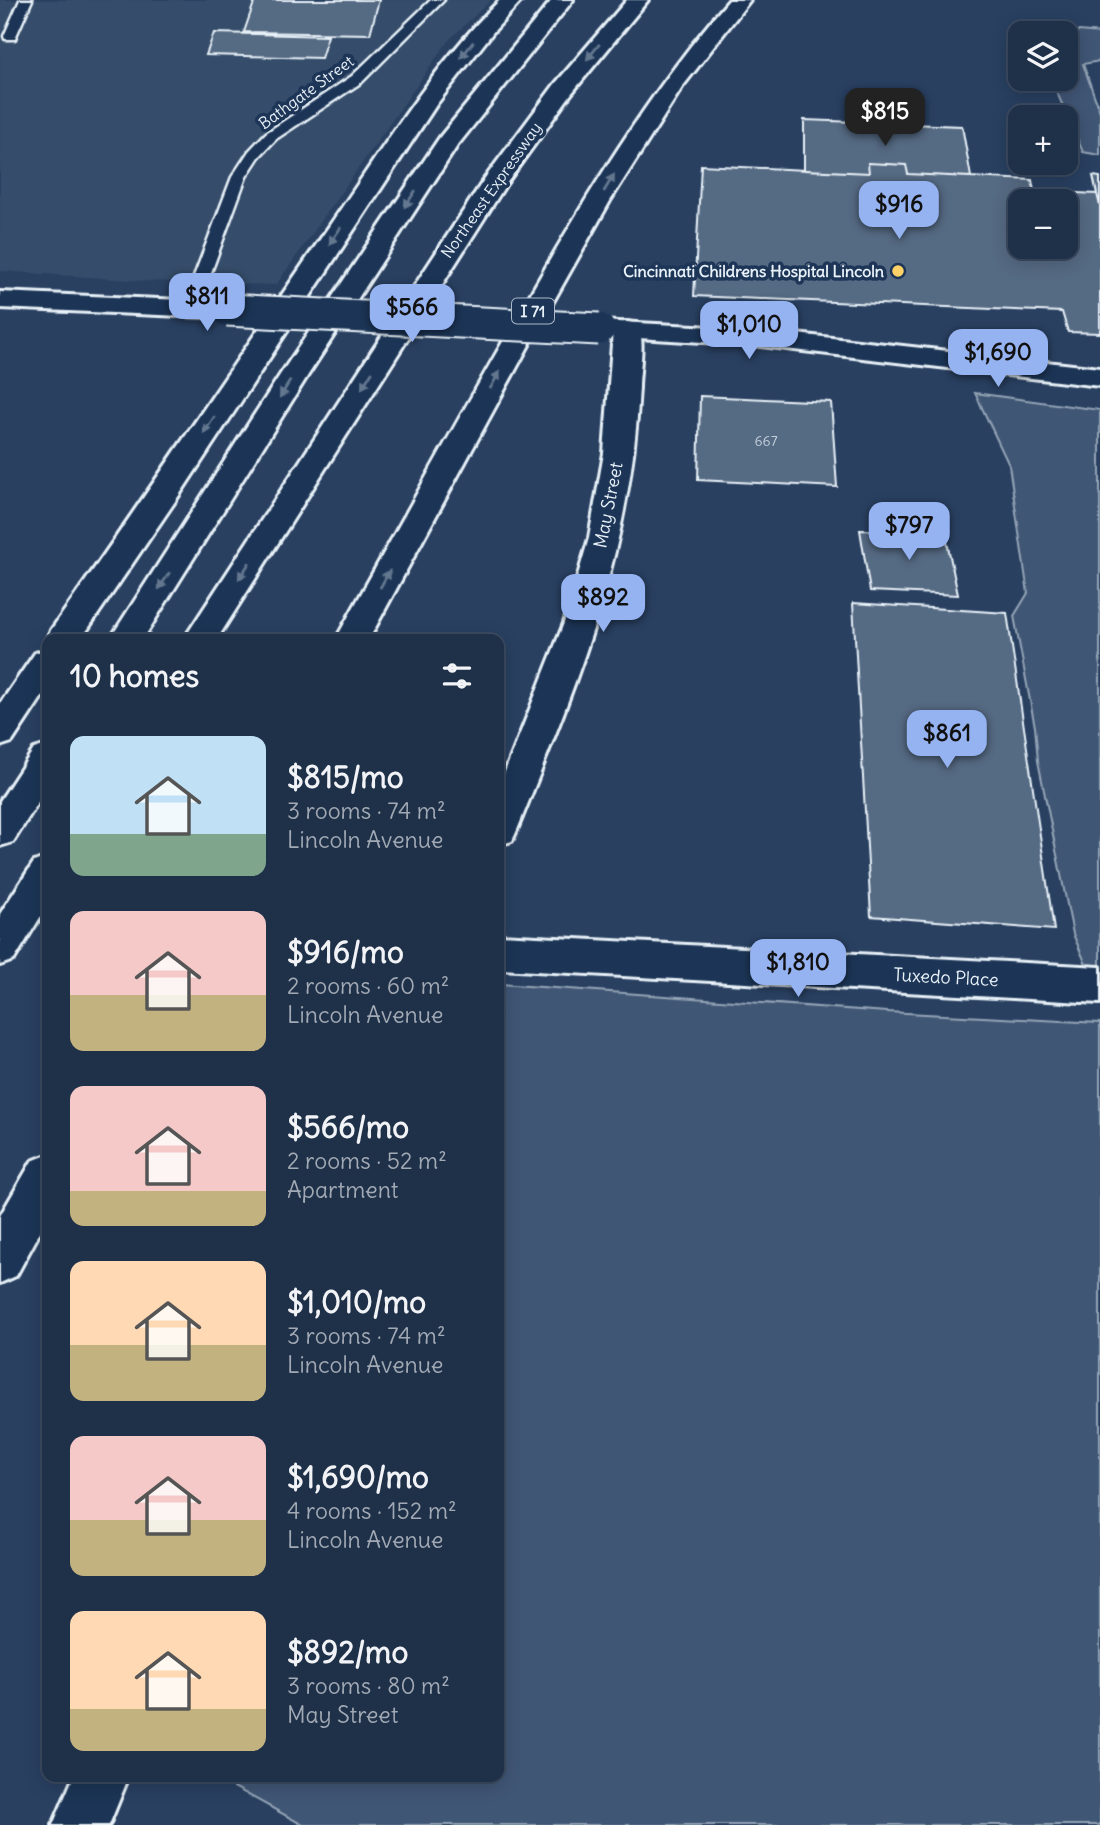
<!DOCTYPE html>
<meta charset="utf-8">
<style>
:root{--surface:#1f3049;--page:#273850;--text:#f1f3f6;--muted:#a1a9b4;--line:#3c4b61;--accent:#95b2f1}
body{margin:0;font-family:Delius,sans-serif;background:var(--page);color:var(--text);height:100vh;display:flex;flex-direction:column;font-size:26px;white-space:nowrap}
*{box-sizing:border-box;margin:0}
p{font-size:23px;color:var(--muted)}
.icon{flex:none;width:38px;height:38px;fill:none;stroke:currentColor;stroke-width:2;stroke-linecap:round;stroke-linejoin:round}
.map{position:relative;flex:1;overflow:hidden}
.side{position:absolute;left:42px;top:634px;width:462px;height:1148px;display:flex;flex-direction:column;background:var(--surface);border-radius:14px;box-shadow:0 4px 18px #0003,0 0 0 2px var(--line)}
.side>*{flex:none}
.buttons{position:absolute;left:1008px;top:21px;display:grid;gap:14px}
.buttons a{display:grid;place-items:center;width:70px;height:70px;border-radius:14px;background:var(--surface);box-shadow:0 4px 18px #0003,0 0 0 2px var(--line);font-size:35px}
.price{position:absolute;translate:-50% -60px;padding:0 16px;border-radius:14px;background:var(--accent);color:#111;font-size:23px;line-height:46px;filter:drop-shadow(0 2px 4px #0008)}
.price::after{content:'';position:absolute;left:50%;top:42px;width:21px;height:16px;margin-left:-10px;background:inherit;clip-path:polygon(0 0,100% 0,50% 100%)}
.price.selected{background:#222;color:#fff}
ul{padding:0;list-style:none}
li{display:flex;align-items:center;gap:21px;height:175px;padding:0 28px}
li span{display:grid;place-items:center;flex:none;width:196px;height:140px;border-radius:14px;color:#555}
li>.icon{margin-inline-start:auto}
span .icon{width:84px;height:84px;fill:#fffc;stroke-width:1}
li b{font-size:30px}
h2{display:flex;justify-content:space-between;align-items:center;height:84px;padding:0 28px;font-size:30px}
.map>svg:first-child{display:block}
.built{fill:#364d6b}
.green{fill:#415774;stroke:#94a4b6;stroke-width:2}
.building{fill:#556a83;stroke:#e8f1f8;stroke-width:2;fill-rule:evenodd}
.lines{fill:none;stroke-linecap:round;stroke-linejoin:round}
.service-casing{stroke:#e8f1f8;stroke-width:5}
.minor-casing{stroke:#e8f1f8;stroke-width:6}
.tertiary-casing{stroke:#e8f1f8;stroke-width:6}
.motorway-casing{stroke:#e8f1f8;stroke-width:6}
.service{fill:#1d3557;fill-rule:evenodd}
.minor{fill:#1d3557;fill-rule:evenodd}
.tertiary{fill:#1d3557;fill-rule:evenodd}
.motorway{fill:#1d3557;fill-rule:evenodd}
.tertiary-bridge-casing{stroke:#e8f1f8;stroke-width:35;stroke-linecap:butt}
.tertiary-bridge{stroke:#1d3557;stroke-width:31}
.oneway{fill:#64778f}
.poi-dot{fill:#ffd166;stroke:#1d3557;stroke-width:2.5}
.labels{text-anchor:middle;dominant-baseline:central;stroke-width:7;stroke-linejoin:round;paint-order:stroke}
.number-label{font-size:14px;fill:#c3cfdb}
.far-street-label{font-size:16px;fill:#e8f1f8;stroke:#1d3557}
.far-poi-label{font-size:16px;font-weight:bold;fill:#e8f1f8;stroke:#1d3557;text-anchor:end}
.shield{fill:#1d3557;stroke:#abb9c8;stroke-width:2}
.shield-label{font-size:16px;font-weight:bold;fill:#e8f1f8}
.street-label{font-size:18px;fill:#e8f1f8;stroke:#1d3557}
</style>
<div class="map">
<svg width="1100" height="1825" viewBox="0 0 1100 1825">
<rect width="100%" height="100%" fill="#294061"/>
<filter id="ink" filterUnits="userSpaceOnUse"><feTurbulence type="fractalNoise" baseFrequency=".0143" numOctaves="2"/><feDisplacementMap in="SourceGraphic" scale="14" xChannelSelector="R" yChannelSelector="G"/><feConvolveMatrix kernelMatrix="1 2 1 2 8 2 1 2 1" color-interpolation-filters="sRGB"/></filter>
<g filter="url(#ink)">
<path class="built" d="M0,0H491L448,41L276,285L145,281L0,271Z"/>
<path class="green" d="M1079,31L1100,33V61L1083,64L1100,112V155L1083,152L1051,79H1066V37Z
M975,393L1100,410V997L1073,934L1038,761L1035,727L1014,616L1028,593L1009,465Z
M500,984L887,1012L1100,1023V1825H303L214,1776H499Z"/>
<path class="building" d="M255,0H379L370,34L244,32Z
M214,33L328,36L321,58L206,55Z
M804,120L962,126L971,177L908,174L906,165L868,163L869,173L804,170Z
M868,163L906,165L908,174L1032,180L1034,191L1097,194L1100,206V333L1068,332L1062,312L694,296L701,165L869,173ZM1020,201H1066V247H1020Z
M1093,176L1100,177V206L1097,194Z
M700,396L831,402L837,487L698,480Z
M860,530L945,532L958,595L870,591Z
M853,603L1007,613L1054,930L871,916Z"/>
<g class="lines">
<g class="service-casing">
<path id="service" d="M20,0H32L16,36L15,39H5L4,36Z
M431,0H444L362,82L276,139L259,157L246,177L198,308L196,311H184L182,308L232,177L249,151L266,133L352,76Z"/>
</g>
<g class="minor-casing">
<path id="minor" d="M627,322L637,324C646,338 639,370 639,387C631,552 578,679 517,830L512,841L499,845V787L564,623L589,538L604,453L613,330L617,324Z
M499,935L1100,967V1003L499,969Z
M74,1776H129L109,1825H53Z"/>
</g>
<g class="tertiary-casing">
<path id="tertiary" d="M0,292L227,302L237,304L240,310L237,316L227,318L0,308Z
M599,321L752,329L1100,368V386L752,345L589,335L585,329L589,323Z"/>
</g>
<g class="motorway-casing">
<path id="motorway" d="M500,0H522L493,32L436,105L184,488L81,639L47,641L51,630C145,498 235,362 328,228C382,150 432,67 500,0Z
M552,0H573L457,146L308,375L143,639H110L280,375L440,137Z
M627,0H648L571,94L506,184L217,639H184L485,178L555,84Z
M729,0H750L683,86L610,201L536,332L369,639H336C398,528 459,417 523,307C584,200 648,93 729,0Z
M47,649V689L12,742L0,746V704L35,653Z
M47,745V788L13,842L0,846V801L34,749Z
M47,857V906L14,960L0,965V914L34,862Z
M47,1155V1219L16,1276L0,1283V1216L32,1161Z"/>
</g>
<use href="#service" class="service"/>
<use href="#minor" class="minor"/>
<use href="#tertiary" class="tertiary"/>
<use href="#motorway" class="motorway"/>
<g class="tertiary-bridge-casing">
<path id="tertiary-bridge" d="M227,310L599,329"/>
</g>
<use href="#tertiary-bridge" class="tertiary-bridge"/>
</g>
<defs><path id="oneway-solid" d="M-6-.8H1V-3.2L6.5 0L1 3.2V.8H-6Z" transform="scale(1.75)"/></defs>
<g class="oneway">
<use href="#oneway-solid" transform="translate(467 50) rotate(128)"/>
<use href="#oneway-solid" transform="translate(593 52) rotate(129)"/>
<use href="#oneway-solid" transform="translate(609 183) rotate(-59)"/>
<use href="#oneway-solid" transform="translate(410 199) rotate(123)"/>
<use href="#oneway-solid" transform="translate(335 236) rotate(124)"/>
<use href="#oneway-solid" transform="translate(367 380) rotate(122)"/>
<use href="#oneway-solid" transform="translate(495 380) rotate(-61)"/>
<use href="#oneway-solid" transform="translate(285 389) rotate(122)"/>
<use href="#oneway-solid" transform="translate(209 425) rotate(123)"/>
<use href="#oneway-solid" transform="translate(244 571) rotate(123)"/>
<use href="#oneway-solid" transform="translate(385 579) rotate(-61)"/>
<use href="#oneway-solid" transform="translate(164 581) rotate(123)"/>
</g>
</g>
<circle class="poi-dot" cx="898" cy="271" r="7"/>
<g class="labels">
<g class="number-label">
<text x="766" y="441">667</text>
</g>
<g class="far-street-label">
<text transform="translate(306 92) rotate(-36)">Bathgate Street</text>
<text transform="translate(491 190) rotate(-55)">Northeast Expressway</text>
</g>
<g class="far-poi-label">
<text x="884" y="271">Cincinnati Childrens Hospital Lincoln</text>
</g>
<rect class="shield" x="512" y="298.5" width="42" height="25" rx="5"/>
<g class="shield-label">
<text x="533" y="311">I 71</text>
</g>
<g class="street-label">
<text transform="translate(608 505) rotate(-79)">May Street</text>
<text transform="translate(946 977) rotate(3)">Tuxedo Place</text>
</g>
</g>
</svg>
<div class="buttons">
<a><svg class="icon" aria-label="layers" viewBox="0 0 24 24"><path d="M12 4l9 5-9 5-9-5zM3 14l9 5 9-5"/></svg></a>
<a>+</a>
<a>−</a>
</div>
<b class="price selected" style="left:885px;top:148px">$815</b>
<b class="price" style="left:899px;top:241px">$916</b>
<b class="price" style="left:207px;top:333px">$811</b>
<b class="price" style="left:412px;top:344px">$566</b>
<b class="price" style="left:749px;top:361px">$1,010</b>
<b class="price" style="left:998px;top:389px">$1,690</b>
<b class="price" style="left:909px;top:562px">$797</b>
<b class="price" style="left:603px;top:634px">$892</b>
<b class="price" style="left:947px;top:770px">$861</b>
<b class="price" style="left:798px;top:999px">$1,810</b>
<section class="side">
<h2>10 homes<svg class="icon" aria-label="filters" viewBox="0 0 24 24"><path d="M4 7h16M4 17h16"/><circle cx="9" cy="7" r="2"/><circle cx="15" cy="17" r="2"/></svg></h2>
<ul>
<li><span style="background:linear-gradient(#bfe0f5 70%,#7fa58c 0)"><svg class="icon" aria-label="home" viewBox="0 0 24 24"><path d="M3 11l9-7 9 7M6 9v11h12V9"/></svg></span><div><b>$815/mo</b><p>3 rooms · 74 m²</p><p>Lincoln Avenue</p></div></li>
<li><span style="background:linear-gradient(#f6c9c9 60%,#c2b280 0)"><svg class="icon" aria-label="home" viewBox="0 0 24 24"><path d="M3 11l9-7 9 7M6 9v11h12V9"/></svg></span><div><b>$916/mo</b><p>2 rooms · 60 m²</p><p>Lincoln Avenue</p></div></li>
<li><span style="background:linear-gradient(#f6c9c9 75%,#c2b280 0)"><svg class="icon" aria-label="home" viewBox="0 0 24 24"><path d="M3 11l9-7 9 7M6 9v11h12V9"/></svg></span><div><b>$566/mo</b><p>2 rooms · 52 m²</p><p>Apartment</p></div></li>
<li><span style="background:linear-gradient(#ffd9b3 60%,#c2b280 0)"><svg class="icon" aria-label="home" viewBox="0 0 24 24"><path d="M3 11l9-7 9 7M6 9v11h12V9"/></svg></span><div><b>$1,010/mo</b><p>3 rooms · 74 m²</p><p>Lincoln Avenue</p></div></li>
<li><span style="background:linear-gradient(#f6c9c9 60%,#c2b280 0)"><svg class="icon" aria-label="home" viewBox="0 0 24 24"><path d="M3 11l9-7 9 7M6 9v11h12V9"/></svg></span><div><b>$1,690/mo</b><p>4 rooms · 152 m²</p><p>Lincoln Avenue</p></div></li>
<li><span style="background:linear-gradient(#ffd9b3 70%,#c2b280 0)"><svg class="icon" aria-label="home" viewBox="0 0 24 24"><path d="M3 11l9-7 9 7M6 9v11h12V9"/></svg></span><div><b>$892/mo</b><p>3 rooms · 80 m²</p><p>May Street</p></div></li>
</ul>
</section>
</div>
